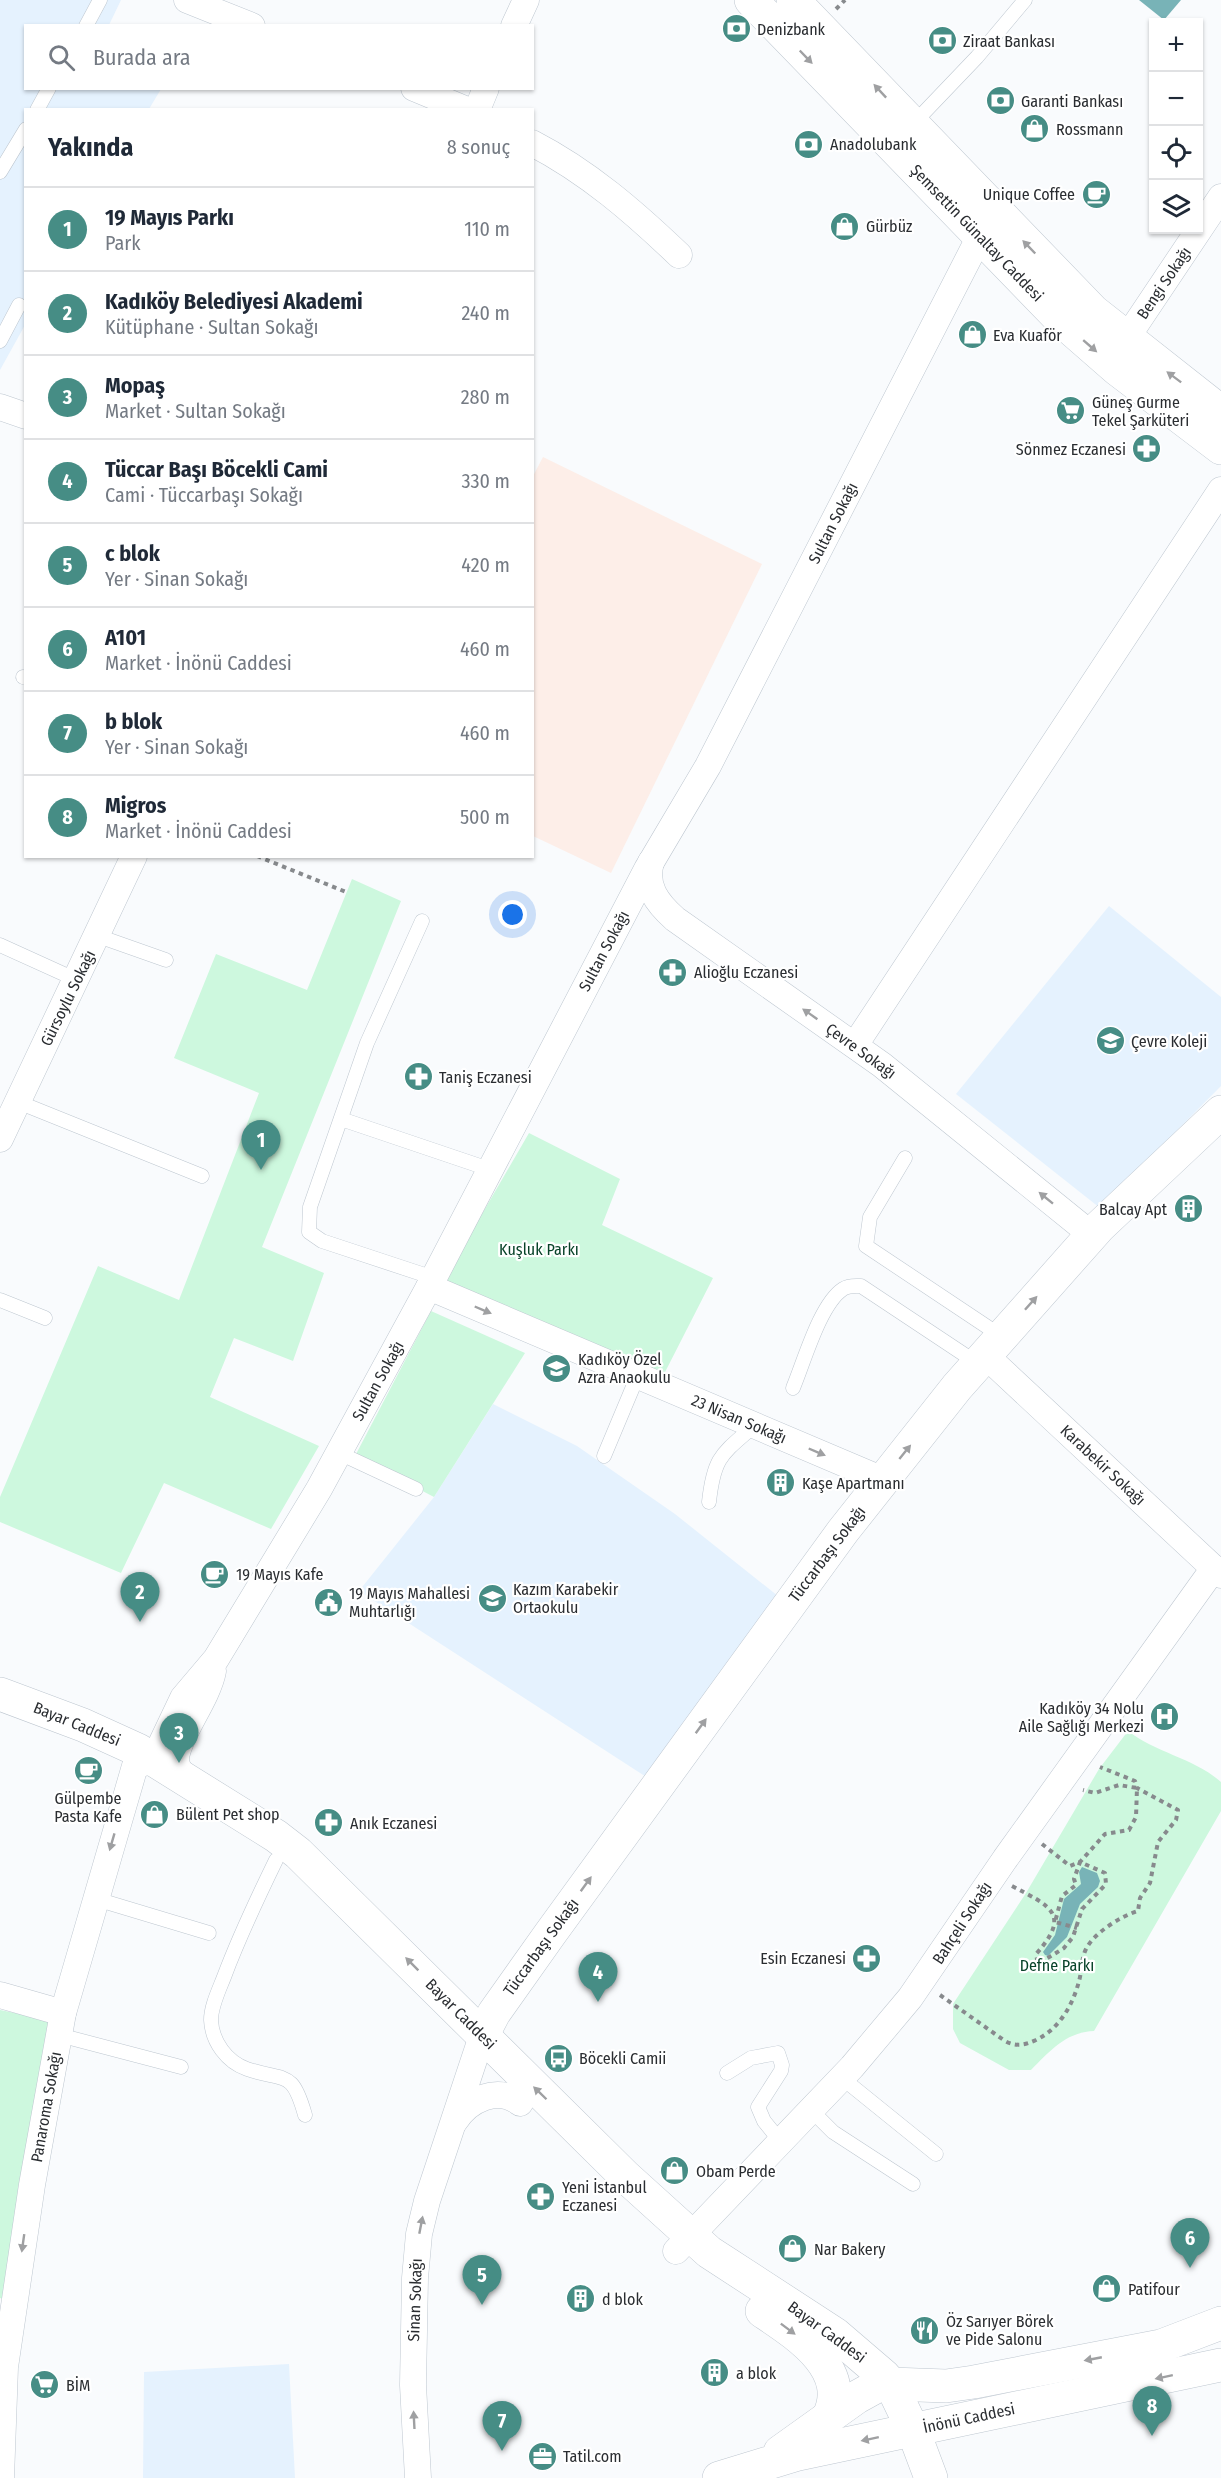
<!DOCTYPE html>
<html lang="tr">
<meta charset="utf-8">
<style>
body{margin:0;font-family:"Fira Sans Condensed",sans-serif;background:#f6f6f7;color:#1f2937}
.controls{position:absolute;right:18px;top:18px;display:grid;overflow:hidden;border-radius:0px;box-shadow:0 2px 4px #0004}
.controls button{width:54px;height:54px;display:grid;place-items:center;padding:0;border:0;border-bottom:2px solid #e0e1e3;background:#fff;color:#1f2937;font:30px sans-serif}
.you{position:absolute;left:513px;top:915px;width:21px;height:21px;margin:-15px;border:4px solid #fff;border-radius:50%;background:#1a73e8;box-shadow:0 0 0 9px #1a73e833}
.badge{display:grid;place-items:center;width:39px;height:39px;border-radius:50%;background:#468d85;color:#fff;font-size:20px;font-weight:700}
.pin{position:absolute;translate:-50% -50px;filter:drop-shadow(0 2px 3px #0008)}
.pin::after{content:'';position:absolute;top:32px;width:21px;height:18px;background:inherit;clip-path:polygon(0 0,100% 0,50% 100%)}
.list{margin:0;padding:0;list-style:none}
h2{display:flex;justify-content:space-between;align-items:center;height:78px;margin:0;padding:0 24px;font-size:26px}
h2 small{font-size:20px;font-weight:400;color:#747a83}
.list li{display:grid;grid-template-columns:39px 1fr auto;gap:18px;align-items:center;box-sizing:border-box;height:84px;padding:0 24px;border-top:2px solid #e0e1e3}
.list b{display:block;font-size:22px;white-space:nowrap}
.list p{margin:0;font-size:20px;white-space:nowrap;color:#747a83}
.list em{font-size:20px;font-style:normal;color:#747a83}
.icon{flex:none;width:33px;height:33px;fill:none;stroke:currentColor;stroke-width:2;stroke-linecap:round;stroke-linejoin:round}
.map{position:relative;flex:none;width:1221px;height:2478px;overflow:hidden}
.search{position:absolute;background:#fff;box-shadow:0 2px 4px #0004;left:24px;top:24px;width:510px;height:66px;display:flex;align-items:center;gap:15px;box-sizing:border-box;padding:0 21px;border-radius:0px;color:#747a83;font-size:22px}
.panel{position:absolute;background:#fff;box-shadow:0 2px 4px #0004;left:24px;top:108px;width:510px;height:750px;border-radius:0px}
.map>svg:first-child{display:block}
.built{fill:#e5f2fe}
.medical{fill:#fdeee8}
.green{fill:#cdf8de}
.water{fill:#78b3b7}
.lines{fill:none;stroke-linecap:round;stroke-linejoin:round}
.lane-casing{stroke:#bec7d0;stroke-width:15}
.street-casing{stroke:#bec7d0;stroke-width:27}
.secondary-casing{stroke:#bec7d0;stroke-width:34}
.primary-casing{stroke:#bec7d0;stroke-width:34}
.path{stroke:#878a8d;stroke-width:4;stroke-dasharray:4.5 4.5;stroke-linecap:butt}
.lane{stroke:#fff;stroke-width:14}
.street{stroke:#fff;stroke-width:26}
.secondary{stroke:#fff;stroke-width:33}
.primary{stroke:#fff;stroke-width:33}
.oneway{fill:#9fa0a2}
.labels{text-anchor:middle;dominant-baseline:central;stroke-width:4.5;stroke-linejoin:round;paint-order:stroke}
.poi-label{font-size:16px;fill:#2a2d31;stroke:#fff;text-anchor:start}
.street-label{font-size:16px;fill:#2a2d31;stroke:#fff}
.park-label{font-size:16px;fill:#084329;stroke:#fff}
</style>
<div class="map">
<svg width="1221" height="2478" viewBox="0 0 1221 2478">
<rect width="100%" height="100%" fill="#f9fbfd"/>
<g class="built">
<path d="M0 0H121L109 25 26 26V88L161 89 149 109 26 110 25 325 0 370Z"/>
<path d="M1109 906 1221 997V1086L1100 1208 956 1094Z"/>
<path d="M493 1404 577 1446 675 1514 788 1604 654 1782 359 1591 434 1497Z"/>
<path d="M289 2364 295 2478H143L144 2372Z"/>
</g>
<path class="medical" d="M543 457 762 564 611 873 533 836 532 478Z"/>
<g class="green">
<path d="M352 879 401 901 262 1247 324 1273 293 1361 234 1338 210 1397 319 1446 271 1529 164 1483 121 1573 0 1522V1497L98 1266 179 1300 259 1093 174 1058 216 954 307 990Z"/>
<path d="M529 1133 620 1179 602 1225 713 1278 661 1380 443 1281Z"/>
<path d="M431 1311 525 1353 434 1497 355 1456Z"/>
<path d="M1128 1731C1156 1753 1194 1758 1221 1782V1811L1094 2031C1066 2032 1050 2051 1031 2070H1009L960 2043 953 2029V2004L1026 1893 1099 1769Z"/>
<path d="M0 2010 50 2020 3 2299 0 2298Z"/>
</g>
<g class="water">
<path d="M1139 0H1181L1164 20Z"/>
<path d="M1082 1867 1097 1873 1100 1881 1098 1887 1080 1904 1067 1937 1048 1956 1045 1955 1043 1952 1055 1935 1064 1899 1081 1884 1079 1872Z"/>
</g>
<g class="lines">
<defs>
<g id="lane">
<path d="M86 26 100 0"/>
<path d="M37 110 49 88"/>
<path d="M913 124 977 57 1025 0"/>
<path d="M0 172 26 129"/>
<path d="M0 341 19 305"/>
<path d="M23 677 26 678"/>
<path d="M422 921 367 1043 310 1207 309 1232 322 1241 434 1278"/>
<path d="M98 936 166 960"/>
<path d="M0 945 77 980"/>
<path d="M18 1102 202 1176"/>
<path d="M341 1119 489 1169"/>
<path d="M905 1158 870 1217 866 1246 1001 1336"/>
<path d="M0 1300 45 1318"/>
<path d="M793 1388C804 1362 820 1304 843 1289 849 1285 855 1286 861 1286L977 1363"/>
<path d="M339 1453 416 1489"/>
<path d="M604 1456 638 1375"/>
<path d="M709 1502C714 1456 722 1454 755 1425"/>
<path d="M276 1860C257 1899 239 1937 224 1977 219 1990 211 2006 211 2020 212 2042 227 2062 247 2069 286 2082 292 2069 305 2115"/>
<path d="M96 1899 209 1933"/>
<path d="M59 2035 181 2067"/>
<path d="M727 2073 751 2058 778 2053 782 2065 781 2071 758 2107 764 2121 781 2142"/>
<path d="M842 2078 936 2154"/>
<path d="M811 2110 833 2132 913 2184"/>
</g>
<g id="street">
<path d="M187 0 252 26"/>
<path d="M514 26 526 0"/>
<path d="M414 88 467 110"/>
<path d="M477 110 486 88"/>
<path d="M532 143C588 172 634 212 679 255"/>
<path d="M1126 339 1221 197"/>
<path d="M0 407 26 416"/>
<path d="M651 862C644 886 657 903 675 919L882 1065 1092 1235"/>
<path d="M855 1045 1221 490"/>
<path d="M0 1139 134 856"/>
<path d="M429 1287 883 1480"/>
<path d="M985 1355 1221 1575"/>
<path d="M186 1780C181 1774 176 1767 176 1759 177 1737 208 1699 213 1671"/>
<path d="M0 1995 63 2013"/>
<path d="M455 2121C468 2100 498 2085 520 2103"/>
<path d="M676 2251 852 2067 910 1998 1005 1859 1214 1568"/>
<path d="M1 2478 5 2367 32 2185 63 2013 135 1766 154 1759 183 1698 216 1659 319 1489 429 1287 647 869 708 766 980 236"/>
<path d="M418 2478 413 2385 415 2278 419 2234 427 2201 482 2036"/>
</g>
<g id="secondary">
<path d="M0 1694 83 1725 138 1750 276 1836 298 1853 625 2176 709 2252 835 2334 884 2376 891 2384 913 2430 931 2478"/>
<path d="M482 2036 494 2013 550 1934 843 1531 957 1387 1099 1227 1221 1112"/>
<path d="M762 2311C796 2334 853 2369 828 2418"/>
</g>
<g id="primary">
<path d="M751 0 1062 321 1117 369 1221 448"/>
<path d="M793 0 1093 311 1221 412"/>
<path d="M780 2452 857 2397 877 2386 891 2384 946 2386 974 2382 1161 2346 1221 2323"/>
<path d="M719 2478 798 2454 1221 2365"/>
</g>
</defs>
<use href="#lane" class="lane-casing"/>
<use href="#street" class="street-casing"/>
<use href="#secondary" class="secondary-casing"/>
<use href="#primary" class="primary-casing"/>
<g class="path">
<path d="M836 9 845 0"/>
<path d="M257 856 346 892"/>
<path d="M1042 1844 1070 1866 1080 1862 1105 1834 1129 1830 1136 1817 1137 1788 1119 1785 1095 1793 1083 1790"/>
<path d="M1012 1886C1050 1906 1072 1914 1036 1954L1038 1964 1064 1948 1073 1937 1082 1909 1106 1884 1105 1873 1080 1862 1074 1879 1076 1885 1062 1896 1055 1922 1077 1928"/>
<path d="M940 1995 1005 2041C1016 2047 1025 2045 1036 2040 1059 2029 1073 2005 1079 1981 1082 1971 1081 1959 1086 1949 1094 1933 1121 1916 1138 1911L1140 1898 1150 1883 1158 1842 1176 1820 1178 1810 1137 1788 1135 1781 1100 1767"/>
</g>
<use href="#lane" class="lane"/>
<use href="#street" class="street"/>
<use href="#secondary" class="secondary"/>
<use href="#primary" class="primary"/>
</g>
<defs><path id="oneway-solid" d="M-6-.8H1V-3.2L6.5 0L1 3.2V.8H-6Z" transform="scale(1.5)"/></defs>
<g class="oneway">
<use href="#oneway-solid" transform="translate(806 57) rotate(46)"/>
<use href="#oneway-solid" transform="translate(880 91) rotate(-133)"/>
<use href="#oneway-solid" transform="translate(1029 247) rotate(-134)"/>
<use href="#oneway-solid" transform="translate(1090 346) rotate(41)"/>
<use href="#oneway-solid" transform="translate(1174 377) rotate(-143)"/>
<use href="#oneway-solid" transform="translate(810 1014) rotate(-145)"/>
<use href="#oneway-solid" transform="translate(1046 1198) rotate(-141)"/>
<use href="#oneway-solid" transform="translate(1031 1303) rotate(-48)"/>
<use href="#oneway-solid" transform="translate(483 1310) rotate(23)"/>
<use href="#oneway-solid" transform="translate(817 1452) rotate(23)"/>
<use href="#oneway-solid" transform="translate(905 1452) rotate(-51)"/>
<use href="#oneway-solid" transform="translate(701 1726) rotate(-54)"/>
<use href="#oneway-solid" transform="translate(112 1842) rotate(106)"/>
<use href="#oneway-solid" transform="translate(586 1884) rotate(-54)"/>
<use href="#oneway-solid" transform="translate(412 1964) rotate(-135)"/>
<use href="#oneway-solid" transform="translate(540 2093) rotate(-136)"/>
<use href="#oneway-solid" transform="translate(421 2225) rotate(-79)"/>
<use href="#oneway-solid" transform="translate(23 2243) rotate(98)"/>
<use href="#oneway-solid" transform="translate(788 2329) rotate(37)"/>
<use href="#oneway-solid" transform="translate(1093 2359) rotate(169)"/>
<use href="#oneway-solid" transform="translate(1164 2377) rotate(168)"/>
<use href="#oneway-solid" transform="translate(414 2420) rotate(-93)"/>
<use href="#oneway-solid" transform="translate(870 2439) rotate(168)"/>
</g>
<defs>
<symbol id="bank-disc" viewBox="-11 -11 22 22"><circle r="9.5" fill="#468d85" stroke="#fff"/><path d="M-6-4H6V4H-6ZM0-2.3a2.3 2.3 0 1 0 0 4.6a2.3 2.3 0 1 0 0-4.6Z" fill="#fff"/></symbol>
<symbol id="shop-disc" viewBox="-11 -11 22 22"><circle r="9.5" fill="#468d85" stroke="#fff"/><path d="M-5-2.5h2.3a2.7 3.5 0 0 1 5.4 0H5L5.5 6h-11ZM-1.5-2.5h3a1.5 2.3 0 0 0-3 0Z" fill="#fff"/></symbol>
<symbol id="cafe-disc" viewBox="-11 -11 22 22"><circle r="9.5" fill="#468d85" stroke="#fff"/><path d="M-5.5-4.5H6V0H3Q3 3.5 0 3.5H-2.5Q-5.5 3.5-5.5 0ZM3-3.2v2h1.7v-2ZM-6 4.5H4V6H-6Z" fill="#fff"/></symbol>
<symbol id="supermarket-disc" viewBox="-11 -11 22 22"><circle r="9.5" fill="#468d85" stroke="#fff"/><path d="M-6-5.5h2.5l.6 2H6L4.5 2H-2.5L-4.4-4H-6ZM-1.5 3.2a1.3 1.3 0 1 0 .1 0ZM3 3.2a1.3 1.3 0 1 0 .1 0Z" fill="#fff"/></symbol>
<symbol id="pharmacy-disc" viewBox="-11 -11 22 22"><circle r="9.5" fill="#468d85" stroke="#fff"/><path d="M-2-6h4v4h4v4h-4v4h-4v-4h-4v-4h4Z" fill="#fff"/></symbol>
<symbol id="school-disc" viewBox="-11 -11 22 22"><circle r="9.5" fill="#468d85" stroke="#fff"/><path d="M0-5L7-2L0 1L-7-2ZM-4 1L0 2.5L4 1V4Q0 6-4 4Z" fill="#fff"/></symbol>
<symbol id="building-disc" viewBox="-11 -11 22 22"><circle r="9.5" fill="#468d85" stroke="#fff"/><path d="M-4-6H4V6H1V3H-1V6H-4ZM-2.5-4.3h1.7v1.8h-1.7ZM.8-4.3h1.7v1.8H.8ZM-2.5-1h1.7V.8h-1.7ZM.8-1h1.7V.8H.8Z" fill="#fff"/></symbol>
<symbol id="civic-disc" viewBox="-11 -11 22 22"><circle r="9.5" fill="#468d85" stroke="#fff"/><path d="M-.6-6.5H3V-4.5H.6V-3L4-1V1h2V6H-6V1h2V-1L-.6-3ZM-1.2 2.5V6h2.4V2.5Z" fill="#fff"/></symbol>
<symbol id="hospital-disc" viewBox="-11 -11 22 22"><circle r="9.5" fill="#468d85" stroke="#fff"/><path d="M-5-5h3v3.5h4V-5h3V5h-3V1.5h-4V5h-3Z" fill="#fff"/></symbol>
<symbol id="bus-disc" viewBox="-11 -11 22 22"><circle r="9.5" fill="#468d85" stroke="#fff"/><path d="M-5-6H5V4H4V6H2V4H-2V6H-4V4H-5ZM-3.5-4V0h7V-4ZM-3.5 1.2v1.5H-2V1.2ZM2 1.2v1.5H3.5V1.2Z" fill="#fff"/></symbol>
<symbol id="restaurant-disc" viewBox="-11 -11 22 22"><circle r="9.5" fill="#468d85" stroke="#fff"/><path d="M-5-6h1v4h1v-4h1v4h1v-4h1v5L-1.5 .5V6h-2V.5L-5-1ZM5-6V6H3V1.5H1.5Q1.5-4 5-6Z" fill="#fff"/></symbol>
<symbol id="office-disc" viewBox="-11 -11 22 22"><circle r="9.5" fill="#468d85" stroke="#fff"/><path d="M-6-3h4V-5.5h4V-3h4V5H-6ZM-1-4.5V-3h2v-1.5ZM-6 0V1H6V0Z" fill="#fff"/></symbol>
</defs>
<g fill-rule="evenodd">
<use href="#bank-disc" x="720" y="12" width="33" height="33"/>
<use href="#bank-disc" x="926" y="24" width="33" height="33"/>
<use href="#bank-disc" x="984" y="84" width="33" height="33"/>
<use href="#shop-disc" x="1018" y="112" width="33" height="33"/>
<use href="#bank-disc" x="792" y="128" width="33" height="33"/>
<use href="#cafe-disc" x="1080" y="178" width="33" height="33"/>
<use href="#shop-disc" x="828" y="210" width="33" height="33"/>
<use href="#shop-disc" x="956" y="318" width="33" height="33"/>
<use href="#supermarket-disc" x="1054" y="394" width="33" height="33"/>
<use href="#pharmacy-disc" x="1130" y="432" width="33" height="33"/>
<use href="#pharmacy-disc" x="656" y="956" width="33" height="33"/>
<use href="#school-disc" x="1094" y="1024" width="33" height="33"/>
<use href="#pharmacy-disc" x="402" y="1060" width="33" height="33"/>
<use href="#building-disc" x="1172" y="1192" width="33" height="33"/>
<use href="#school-disc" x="540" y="1352" width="33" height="33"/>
<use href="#building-disc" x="764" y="1466" width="33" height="33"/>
<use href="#cafe-disc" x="198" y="1558" width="33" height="33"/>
<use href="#school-disc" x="476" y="1582" width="33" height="33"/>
<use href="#civic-disc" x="312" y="1586" width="33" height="33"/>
<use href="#hospital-disc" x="1148" y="1700" width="33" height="33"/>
<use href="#cafe-disc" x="72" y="1754" width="33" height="33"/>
<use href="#shop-disc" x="138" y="1798" width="33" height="33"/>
<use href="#pharmacy-disc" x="312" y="1806" width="33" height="33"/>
<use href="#pharmacy-disc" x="850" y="1942" width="33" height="33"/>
<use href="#bus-disc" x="542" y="2042" width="33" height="33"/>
<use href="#shop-disc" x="658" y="2154" width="33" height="33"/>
<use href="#pharmacy-disc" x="524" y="2180" width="33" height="33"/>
<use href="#shop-disc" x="776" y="2232" width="33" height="33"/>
<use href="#shop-disc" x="1090" y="2272" width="33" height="33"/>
<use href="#building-disc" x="564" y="2282" width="33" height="33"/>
<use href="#restaurant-disc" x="908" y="2314" width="33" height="33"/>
<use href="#building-disc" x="698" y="2356" width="33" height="33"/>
<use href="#supermarket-disc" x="28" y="2368" width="33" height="33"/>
<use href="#office-disc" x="526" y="2440" width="33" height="33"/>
</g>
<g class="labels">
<g class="poi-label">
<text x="757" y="29">Denizbank</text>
<text x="963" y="41">Ziraat Bankası</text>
<text x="1021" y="101">Garanti Bankası</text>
<text x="1056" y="129">Rossmann</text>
<text x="830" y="144">Anadolubank</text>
<text x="1075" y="194" text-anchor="end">Unique Coffee</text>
<text x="866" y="226">Gürbüz</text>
<text x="993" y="335">Eva Kuaför</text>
<text x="1092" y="402">Güneş Gurme<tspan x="1092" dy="18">Tekel Şarküteri</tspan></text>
<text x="1126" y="449" text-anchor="end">Sönmez Eczanesi</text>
<text x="694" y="972">Alioğlu Eczanesi</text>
<text x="1131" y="1041">Çevre Koleji</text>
<text x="439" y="1077">Taniş Eczanesi</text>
<text x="1167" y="1209" text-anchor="end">Balcay Apt</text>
<text x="578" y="1359">Kadıköy Özel<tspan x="578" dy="18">Azra Anaokulu</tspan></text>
<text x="802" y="1483">Kaşe Apartmanı</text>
<text x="236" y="1574">19 Mayıs Kafe</text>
<text x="513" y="1589">Kazım Karabekir<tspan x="513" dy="18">Ortaokulu</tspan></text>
<text x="349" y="1593">19 Mayıs Mahallesi<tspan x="349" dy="18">Muhtarlığı</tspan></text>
<text x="1144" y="1708" text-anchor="end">Kadıköy 34 Nolu<tspan x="1144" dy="18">Aile Sağlığı Merkezi</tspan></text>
<text x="88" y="1798" text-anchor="middle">Gülpembe<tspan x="88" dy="18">Pasta Kafe</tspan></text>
<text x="176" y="1814">Bülent Pet shop</text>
<text x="350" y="1823">Anık Eczanesi</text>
<text x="846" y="1958" text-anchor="end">Esin Eczanesi</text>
<text x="579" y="2058">Böcekli Camii</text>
<text x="696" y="2171">Obam Perde</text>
<text x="562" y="2187">Yeni İstanbul<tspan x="562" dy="18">Eczanesi</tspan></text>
<text x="814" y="2249">Nar Bakery</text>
<text x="1128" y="2289">Patifour</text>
<text x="602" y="2299">d blok</text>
<text x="946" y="2321">Öz Sarıyer Börek<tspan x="946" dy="18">ve Pide Salonu</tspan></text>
<text x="736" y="2373">a blok</text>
<text x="66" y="2385">BİM</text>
<text x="563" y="2456">Tatil.com</text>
</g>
<g class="street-label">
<text transform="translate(977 233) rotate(46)">Şemsettin Günaltay Caddesi</text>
<text transform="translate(1164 283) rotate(-56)">Bengi Sokağı</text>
<text transform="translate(833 523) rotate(-63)">Sultan Sokağı</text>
<text transform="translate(604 951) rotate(-62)">Sultan Sokağı</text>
<text transform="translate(68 998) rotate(-64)">Gürsoylu Sokağı</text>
<text transform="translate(861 1051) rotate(36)">Çevre Sokağı</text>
<text transform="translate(378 1381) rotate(-61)">Sultan Sokağı</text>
<text transform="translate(739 1419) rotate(23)">23 Nisan Sokağı</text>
<text transform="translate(1103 1465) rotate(43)">Karabekir Sokağı</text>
<text transform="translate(827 1554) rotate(-53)">Tüccarbaşı Sokağı</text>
<text transform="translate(77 1724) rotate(22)">Bayar Caddesi</text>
<text transform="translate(962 1923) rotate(-57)">Bahçeli Sokağı</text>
<text transform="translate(541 1947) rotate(-54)">Tüccarbaşı Sokağı</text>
<text transform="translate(461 2014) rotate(45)">Bayar Caddesi</text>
<text transform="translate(46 2107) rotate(-80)">Panaroma Sokağı</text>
<text transform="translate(415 2300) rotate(-88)">Sinan Sokağı</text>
<text transform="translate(827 2332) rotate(36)">Bayar Caddesi</text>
<text transform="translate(969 2418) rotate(-12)">İnönü Caddesi</text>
</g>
<g class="park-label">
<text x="539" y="1249">Kuşluk Parkı</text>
<text x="1057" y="1965">Defne Parkı</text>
</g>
</g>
</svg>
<div class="controls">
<button>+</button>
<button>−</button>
<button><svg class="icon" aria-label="locate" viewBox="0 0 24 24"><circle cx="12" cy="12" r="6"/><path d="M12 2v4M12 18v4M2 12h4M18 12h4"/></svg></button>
<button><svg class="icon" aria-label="layers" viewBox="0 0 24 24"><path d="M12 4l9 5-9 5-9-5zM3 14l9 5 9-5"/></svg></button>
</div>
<div class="you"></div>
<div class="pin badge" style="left:261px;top:1170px">1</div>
<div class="pin badge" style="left:140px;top:1622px">2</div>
<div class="pin badge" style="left:179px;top:1763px">3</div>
<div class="pin badge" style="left:598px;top:2002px">4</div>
<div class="pin badge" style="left:482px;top:2305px">5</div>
<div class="pin badge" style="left:1190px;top:2268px">6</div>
<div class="pin badge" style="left:502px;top:2451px">7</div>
<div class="pin badge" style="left:1152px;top:2436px">8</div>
<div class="search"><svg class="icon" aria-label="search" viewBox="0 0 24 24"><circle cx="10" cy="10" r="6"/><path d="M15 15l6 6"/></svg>Burada ara</div>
<section class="panel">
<h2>Yakında<small>8 sonuç</small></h2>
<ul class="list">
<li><span class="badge">1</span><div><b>19 Mayıs Parkı</b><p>Park</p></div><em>110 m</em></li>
<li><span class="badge">2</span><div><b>Kadıköy Belediyesi Akademi</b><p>Kütüphane · Sultan Sokağı</p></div><em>240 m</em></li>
<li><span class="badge">3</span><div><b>Mopaş</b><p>Market · Sultan Sokağı</p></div><em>280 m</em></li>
<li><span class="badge">4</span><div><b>Tüccar Başı Böcekli Cami</b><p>Cami · Tüccarbaşı Sokağı</p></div><em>330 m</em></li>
<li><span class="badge">5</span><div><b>c blok</b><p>Yer · Sinan Sokağı</p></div><em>420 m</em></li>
<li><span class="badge">6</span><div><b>A101</b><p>Market · İnönü Caddesi</p></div><em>460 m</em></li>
<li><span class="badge">7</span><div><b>b blok</b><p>Yer · Sinan Sokağı</p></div><em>460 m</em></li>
<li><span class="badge">8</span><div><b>Migros</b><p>Market · İnönü Caddesi</p></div><em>500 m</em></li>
</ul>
</section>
</div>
